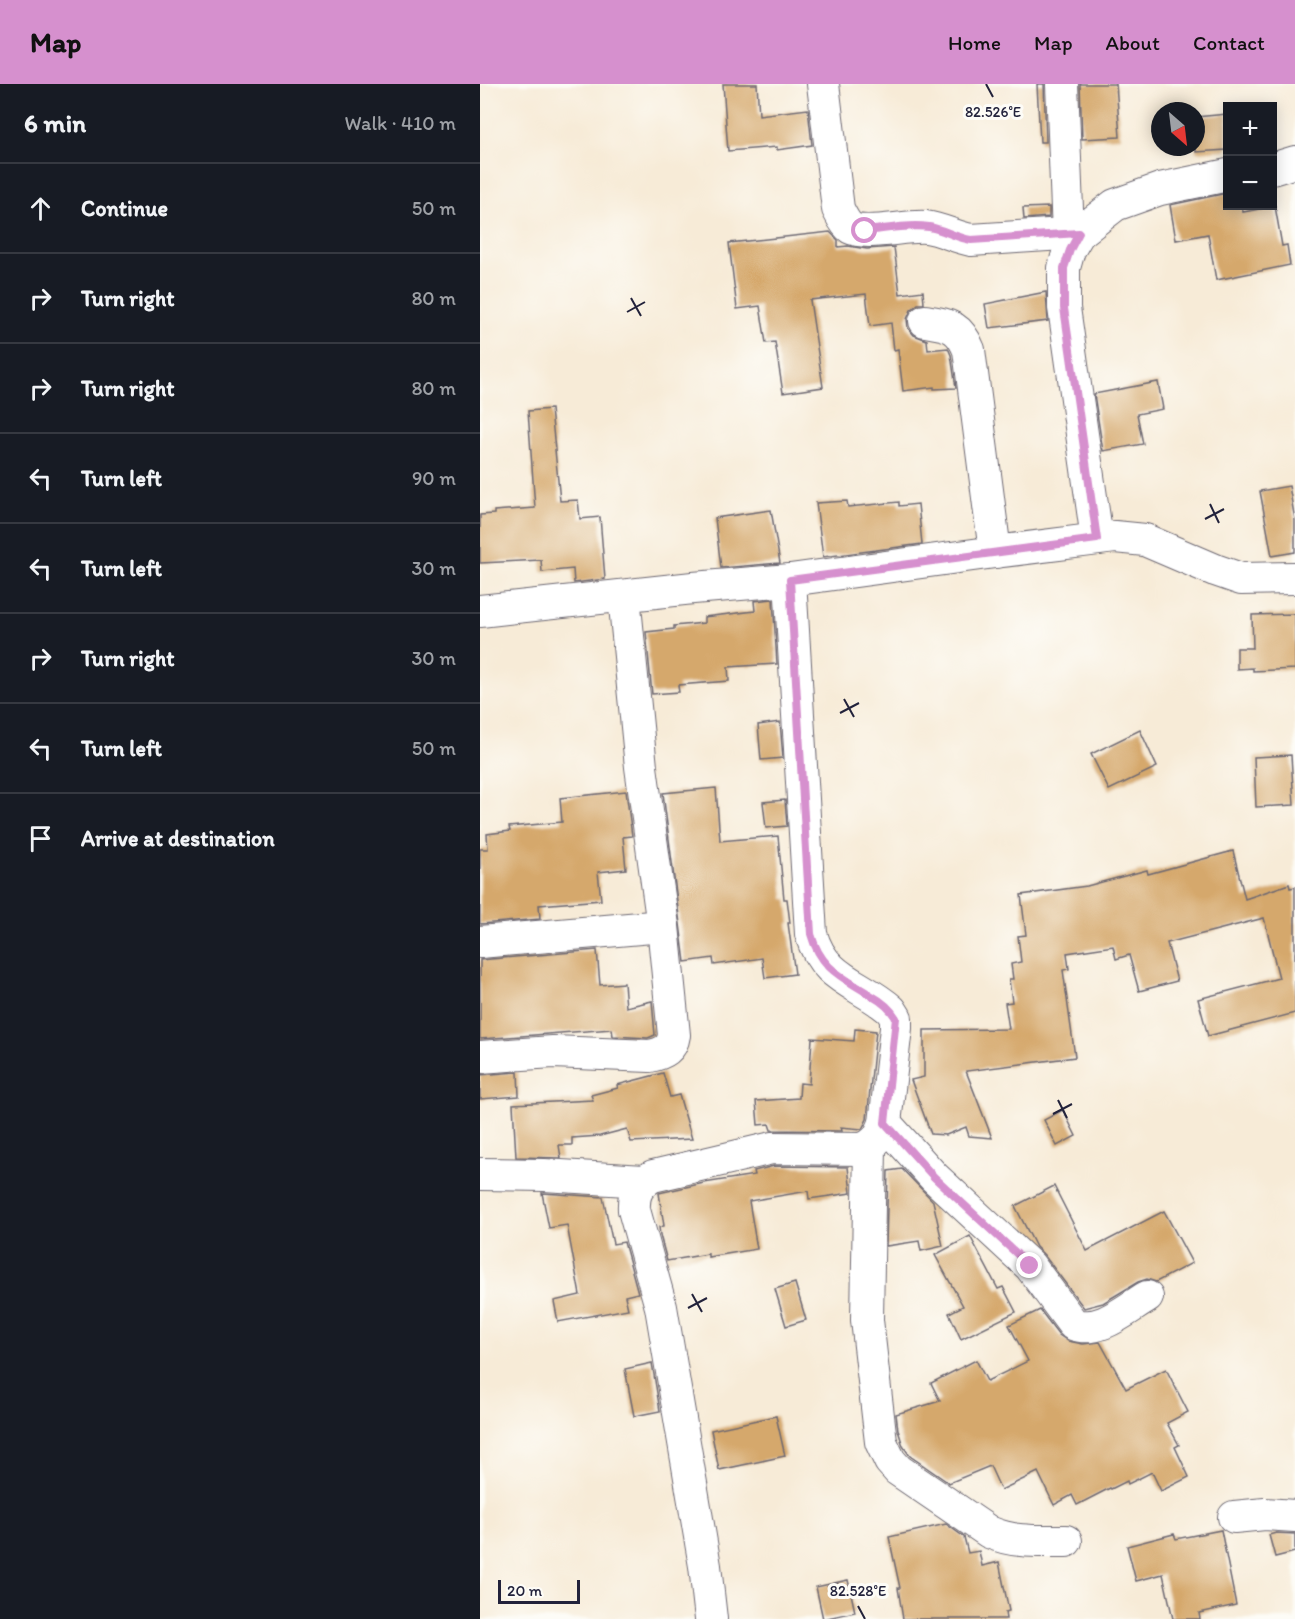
<!DOCTYPE html>
<meta charset="utf-8">
<style>
body{margin:0;font-family:Itim,sans-serif;background:#20242c;color:#f1f3f6}
.controls{position:absolute;right:18px;top:18px;display:grid;overflow:hidden;border-radius:0px;box-shadow:0 3px 15px #0003}
.controls button{width:54px;height:54px;display:grid;place-items:center;padding:0;border:0;border-bottom:2px solid #363941;background:#171b24;color:#f1f3f6;font:30px sans-serif}
.compass{position:absolute;left:671px;top:18px;width:54px;height:54px;border-radius:50%;background:#171b24;box-shadow:0 3px 15px #0003;rotate:152deg}
.scale{position:absolute;left:18px;bottom:15px;width:82px;box-sizing:border-box;padding-left:6px;border:3px solid #22223b;border-top:0;font-size:16px;line-height:21px;white-space:nowrap;color:#22223b;-webkit-text-stroke:4px #fdfcf7;paint-order:stroke}
.stop{position:absolute;width:18px;height:18px;margin:-14px;border:4px solid #d690ce;border-radius:50%;background:#fff}
.stop.end{background:#d690ce;border-color:#fff;box-shadow:0 2px 6px #0008}
.list{margin:0;padding:0;list-style:none}
h2{display:flex;justify-content:space-between;align-items:center;height:78px;margin:0;padding:0 24px;font-size:26px}
h2 small{font-size:20px;font-weight:400;color:#9ea1a6}
.list li{display:grid;grid-template-columns:39px 1fr auto;gap:18px;align-items:center;box-sizing:border-box;height:90px;padding:0 24px;border-top:2px solid #363941}
.list b{display:block;font-size:22px;white-space:nowrap}
.list em{font-size:20px;font-style:normal;color:#9ea1a6}
.icon{flex:none;width:33px;height:33px;fill:none;stroke:currentColor;stroke-width:2;stroke-linecap:round;stroke-linejoin:round}
.map{position:relative;flex:none;width:815px;height:1535px;overflow:hidden}
header{display:flex;align-items:center;gap:36px;box-sizing:border-box;height:84px;padding:0 30px;background:#d690ce;color:#111}
header strong{font-size:28px}
nav{display:flex;gap:33px;margin-inline-start:auto;font-size:21px}
main{display:flex}
aside{flex:1;background:#171b24}
.map>svg:first-child{display:block}
.building{fill:#d5a86c}
.lines{fill:none;stroke-linecap:round;stroke-linejoin:round}
.street-casing{stroke:#6d6872;stroke-width:34}
.street{stroke:#fff;stroke-width:32}
.route{stroke:#d690ce;stroke-width:8}
.ticks{fill:none;stroke:#22223b;stroke-width:2}
.ticks-label{font-size:15px;text-anchor:middle;fill:#22223b;stroke:#fdfcf7;stroke-width:6;stroke-linejoin:round;paint-order:stroke}
</style>
<header>
<strong>Map</strong>
<nav><a>Home</a><a>Map</a><a>About</a><a>Contact</a></nav>
</header>
<main>
<aside>
<h2>6 min<small>Walk · 410 m</small></h2>
<ul class="list">
<li><svg class="icon" aria-label="ahead" viewBox="0 0 24 24"><path d="M12 20V5M6 11l6-6 6 6"/></svg><div><b>Continue</b></div><em>50 m</em></li>
<li><svg class="icon" aria-label="right" viewBox="0 0 24 24"><path d="M7 20v-9h11M14 6l5 5-5 5"/></svg><div><b>Turn right</b></div><em>80 m</em></li>
<li><svg class="icon" aria-label="right" viewBox="0 0 24 24"><path d="M7 20v-9h11M14 6l5 5-5 5"/></svg><div><b>Turn right</b></div><em>80 m</em></li>
<li><svg class="icon" aria-label="left" viewBox="0 0 24 24"><path d="M17 20v-9H6M10 6l-5 5 5 5"/></svg><div><b>Turn left</b></div><em>90 m</em></li>
<li><svg class="icon" aria-label="left" viewBox="0 0 24 24"><path d="M17 20v-9H6M10 6l-5 5 5 5"/></svg><div><b>Turn left</b></div><em>30 m</em></li>
<li><svg class="icon" aria-label="right" viewBox="0 0 24 24"><path d="M7 20v-9h11M14 6l5 5-5 5"/></svg><div><b>Turn right</b></div><em>30 m</em></li>
<li><svg class="icon" aria-label="left" viewBox="0 0 24 24"><path d="M17 20v-9H6M10 6l-5 5 5 5"/></svg><div><b>Turn left</b></div><em>50 m</em></li>
<li><svg class="icon" aria-label="arrive" viewBox="0 0 24 24"><path d="M6 21V4h12l-3 4 3 4H6"/></svg><div><b>Arrive at destination</b></div></li>
</ul>
</aside>
<div class="map">
<svg width="815" height="1535" viewBox="0 0 815 1535">
<rect width="100%" height="100%" fill="#fdfcf7"/>
<filter id="ink" filterUnits="userSpaceOnUse"><feTurbulence type="fractalNoise" baseFrequency=".0167" numOctaves="2"/><feDisplacementMap in="SourceGraphic" scale="12" xChannelSelector="R" yChannelSelector="G"/><feConvolveMatrix kernelMatrix="1 2 1 2 8 2 1 2 1" color-interpolation-filters="sRGB"/></filter>
<filter id="wash" filterUnits="userSpaceOnUse"><feTurbulence type="fractalNoise" baseFrequency=".008" numOctaves="4" result="noise"/><feDisplacementMap in="SourceGraphic" scale="24" xChannelSelector="R" yChannelSelector="G"/><feGaussianBlur stdDeviation="1.35" result="paint"/><feColorMatrix in="noise" values="0 0 0 0 0 0 0 0 0 0 0 0 0 0 0 0 0 1.4 0 .05"/><feComposite in="paint" operator="in"/></filter>
<g filter="url(#wash)">
<rect width="100%" height="100%" fill="#f7ebd7"/>
<g id="blocks">
<g class="building">
<path d="M243 0H277L279 31 328 25 332 61 297 66V63L248 67Z"/>
<path d="M557 0H564L566 58H560Z"/>
<path d="M600 0H636L640 53 602 55Z"/>
<path d="M747 30V66L716 68V33Z"/>
<path d="M747 109V122H762L763 128 795 122 802 162 807 161 810 181 736 196 728 150 696 156 690 121Z"/>
<path d="M569 123V133L544 135 543 124Z"/>
<path d="M350 148 358 156V163L368 162 387 165 414 163 420 210 443 207 444 220H438L431 226 427 235 428 244 434 251 447 256 448 266 468 264 471 271 476 304 454 305V303L423 307 418 265 414 266 411 239 390 242 386 210 330 216 343 303 303 309 295 258 286 259 280 222 257 225 249 159Z"/>
<path d="M566 208 568 237 509 244 505 220Z"/>
<path d="M678 298 683 325 657 330 663 360 623 367 614 310Z"/>
<path d="M71 325 80 417 98 416 100 435 120 433 125 495 94 499 93 485 62 488 61 476 0 479V431L14 430V427L55 424 48 327Z"/>
<path d="M809 402 815 436V468L792 472 780 407Z"/>
<path d="M367 417 368 423 419 418V422L438 420 442 460 343 473 336 419Z"/>
<path d="M291 426 300 479 241 484 235 434Z"/>
<path d="M293 515 297 580 248 583 249 597 198 601 199 608 172 610 166 548 194 545V542L224 539V533L275 527 274 517Z"/>
<path d="M815 530V585L773 587V584L757 585V564H773L772 531Z"/>
<path d="M300 638 303 674 281 676 278 641Z"/>
<path d="M660 646 677 683 629 706 611 670Z"/>
<path d="M811 671 814 721 776 723 774 673Z"/>
<path d="M236 704 240 757 298 752 304 815H307L310 839H308L315 890 285 894 282 874 234 881 233 874 205 878 183 709Z"/>
<path d="M146 707 152 752 143 753 146 785 118 788 121 816 59 821 60 835 0 840V765H8L7 750 30 747 29 743 82 738 80 714Z"/>
<path d="M305 716 307 742 286 744 283 718Z"/>
<path d="M753 767 765 815 809 800 810 804 815 803V929L728 952 718 915 799 894 784 834 687 859 697 897 659 907 649 871 636 875 633 862 587 869 589 885 583 886 595 973 486 987 512 1054 489 1052 486 1043 466 1051 451 1050 431 996 444 993V946L529 945 525 919 532 918 529 895H533L531 880 541 878 538 852 546 851 541 811 607 802 667 786 668 790Z"/>
<path d="M117 866 120 901 144 899 146 923 172 917 175 951 168 954 133 952 132 945 0 955V876Z"/>
<path d="M375 945 396 947 387 1035 382 1045 361 1043 362 1047 291 1046 289 1040 278 1041 276 1017 319 1014 320 999 329 1000 332 954 374 957Z"/>
<path d="M38 988 39 1012 0 1015V991Z"/>
<path d="M183 989 190 1013 199 1011 212 1055 151 1058 147 1045 120 1052 92 1054V1061H79L81 1074 36 1073 33 1020 113 1016 111 1011 138 1004 137 1001Z"/>
<path d="M583 1026 596 1052 577 1062 564 1036Z"/>
<path d="M294 1082 368 1083 371 1109 329 1115 328 1107 269 1117 277 1165 228 1173V1170L187 1177 180 1151 179 1143 184 1142 179 1109 224 1099 275 1091 274 1087Z"/>
<path d="M422 1085 453 1117 463 1162 441 1167 439 1157 406 1162 408 1087Z"/>
<path d="M574 1102 607 1167 684 1127 712 1179 676 1198 667 1195 658 1198 623 1219 604 1224 564 1171 556 1163 535 1122Z"/>
<path d="M62 1109 123 1113 133 1160 144 1158 158 1209 145 1212 148 1225 78 1238 74 1217 100 1211 87 1141 69 1144Z"/>
<path d="M490 1152 518 1205 523 1203 536 1228 481 1255 469 1229 483 1222 455 1171Z"/>
<path d="M315 1199 326 1236 306 1242 295 1205Z"/>
<path d="M560 1226 579 1251 588 1257 603 1260 620 1258 646 1305 686 1285 708 1328 687 1339 699 1361 695 1363 709 1393 681 1407 672 1388 648 1400 647 1397 631 1405 630 1404 597 1421 592 1411 574 1421 558 1388 521 1406 510 1382 469 1399 430 1372 423 1362 418 1346 416 1330 460 1317 451 1299 496 1276 507 1297 548 1277 529 1241Z"/>
<path d="M172 1279 180 1327 154 1332 145 1285Z"/>
<path d="M296 1332 305 1372 239 1386 231 1346Z"/>
<path d="M466 1440 484 1453 488 1469 499 1467 502 1482 519 1478 529 1527 525 1528 526 1535H423L418 1504H420L409 1453Z"/>
<path d="M741 1446 756 1521 719 1529 720 1535H693L683 1490 656 1497 647 1462 694 1450 696 1455Z"/>
<path d="M796 1449 815 1450V1468L795 1473 789 1451Z"/>
<path d="M368 1496 375 1528 343 1535 336 1503Z"/>
</g>
</g>
</g>
<g filter="url(#ink)">
<use href="#blocks" fill-opacity="0" stroke="#6d6872" stroke-width="1.5"/>
<g class="lines">
<defs>
<g id="street">
<path d="M343 0 358 125C361 131 365 140 371 144 387 152 426 141 446 143 461 145 475 153 491 156L599 149"/>
<path d="M582 0 588 150"/>
<path d="M792 85 815 78"/>
<path d="M445 237C469 241 479 241 489 266L515 468"/>
<path d="M617 455 584 224V184L589 166 599 149 635 121 680 105 748 91"/>
<path d="M0 527 213 504 310 496 515 468 635 453 665 456 735 486 761 495 815 494"/>
<path d="M0 858 183 842"/>
<path d="M0 973 73 968 170 972C184 969 192 965 194 951L183 842 161 683 144 512"/>
<path d="M405 1039 454 1093 550 1182 593 1240C619 1250 645 1226 667 1213"/>
<path d="M390 1062 387 1236 401 1358 410 1377 418 1386 509 1448C534 1459 558 1457 586 1457"/>
<path d="M0 1090 64 1091 164 1097"/>
<path d="M754 1433 785 1430 815 1432"/>
<path d="M231 1535 225 1482 181 1223 154 1126C153 1109 158 1100 173 1092L292 1064 382 1065C396 1060 400 1052 405 1039L416 944V934L411 926C379 898 344 896 331 850L310 496"/>
</g>
</defs>
<use href="#street" class="street-casing"/>
<use href="#street" class="street"/>
</g>
</g>
<g class="lines" filter="url(#ink)">
<path class="route" d="M385 147C406 145 428 140 449 143 463 145 476 154 491 156L599 149 590 166 584 184V224L617 455 310 496 331 850C341 886 363 893 392 912 403 918 410 924 416 934L405 1039 454 1093 550 1182"/>
</g>
<path class="ticks" d="M506 0 513 13M151 214 161 232M147 228 165 218M730 420 739 439M725 435 744 425M364 615 374 633M360 629 379 619M578 1016 587 1034M573 1030 592 1020M212 1210 222 1228M208 1224 227 1214M378 1522 385 1535"/>
<g class="ticks-label">
<text x="513" y="33">82.526°E</text>
<text x="378" y="1512">82.528°E</text>
</g>
</svg>
<div class="controls">
<button>+</button>
<button>−</button>
</div>
<svg class="compass" viewBox="-18 -18 36 36"><path d="M0-13l5 13h-10z" fill="#e53935"/><path d="M0 13l5-13h-10z" fill="#9ea1a6"/></svg>
<div class="scale">20 m</div>
<div class="stop" style="left:385px;top:147px"></div>
<div class="stop end" style="left:550px;top:1182px"></div>
</div>
</main>
